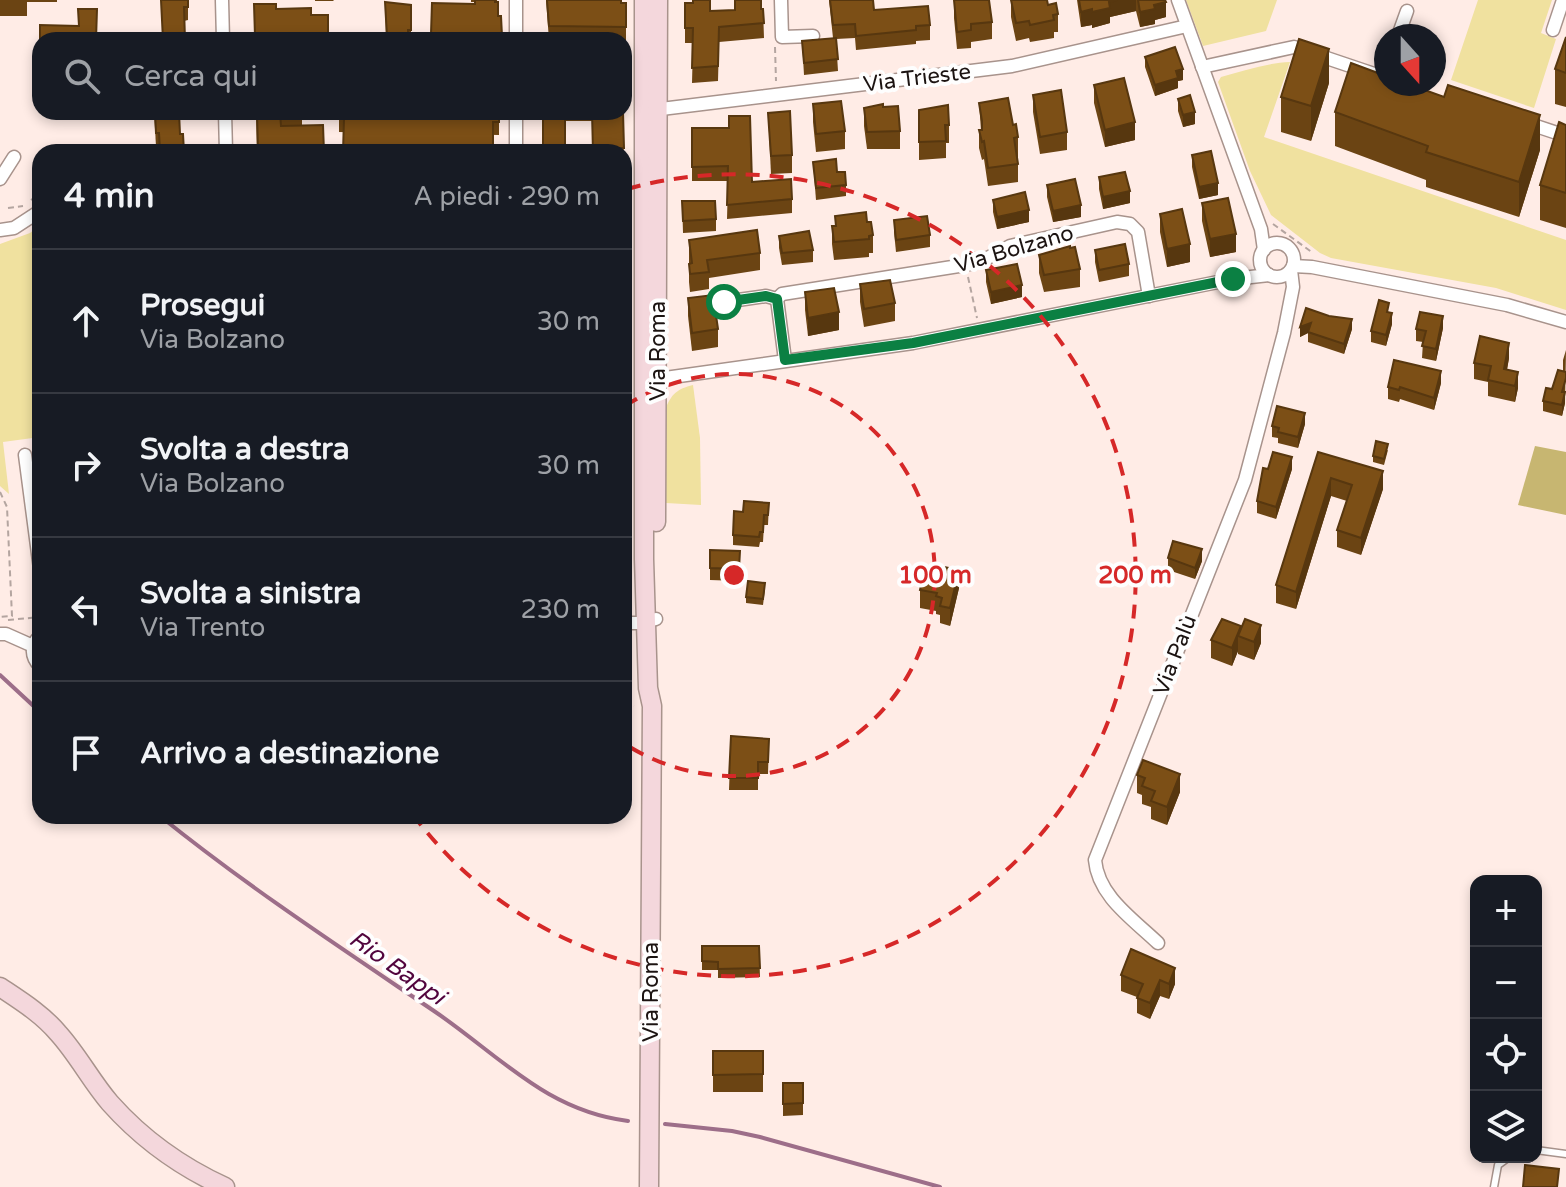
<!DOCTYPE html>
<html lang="it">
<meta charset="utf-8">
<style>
body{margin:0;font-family:"Varela Round",sans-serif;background:#242831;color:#f1f3f6}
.controls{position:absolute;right:24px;bottom:24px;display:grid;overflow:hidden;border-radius:16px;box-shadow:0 4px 12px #0003}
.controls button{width:72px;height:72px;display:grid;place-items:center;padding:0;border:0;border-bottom:2px solid #363941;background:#171b24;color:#f1f3f6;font:40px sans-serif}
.compass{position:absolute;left:1374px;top:24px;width:72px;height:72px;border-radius:50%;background:#171b24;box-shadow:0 4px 12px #0003;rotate:159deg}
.stop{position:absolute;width:24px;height:24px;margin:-18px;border:6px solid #0b8043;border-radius:50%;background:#fff}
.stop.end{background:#0b8043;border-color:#fff;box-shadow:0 2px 8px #0008}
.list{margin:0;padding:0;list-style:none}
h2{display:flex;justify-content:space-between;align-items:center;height:104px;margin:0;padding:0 32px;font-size:34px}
h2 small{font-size:26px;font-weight:400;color:#9ea1a6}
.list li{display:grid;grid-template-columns:52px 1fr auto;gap:24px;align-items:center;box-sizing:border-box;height:144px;padding:0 32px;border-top:2px solid #363941}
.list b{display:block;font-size:30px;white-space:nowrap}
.list p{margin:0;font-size:26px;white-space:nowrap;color:#9ea1a6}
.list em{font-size:26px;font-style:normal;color:#9ea1a6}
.icon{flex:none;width:44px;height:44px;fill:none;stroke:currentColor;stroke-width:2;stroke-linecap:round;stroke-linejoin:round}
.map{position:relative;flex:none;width:1566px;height:1187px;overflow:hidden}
.search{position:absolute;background:#171b24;box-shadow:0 4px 12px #0003;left:32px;top:32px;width:600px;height:88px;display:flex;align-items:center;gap:20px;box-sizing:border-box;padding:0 28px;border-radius:24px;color:#9ea1a6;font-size:30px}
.panel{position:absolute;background:#171b24;box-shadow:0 4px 12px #0003;left:32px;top:144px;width:600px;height:680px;border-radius:24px}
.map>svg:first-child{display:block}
.green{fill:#f0e19f}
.forest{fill:#c7b671}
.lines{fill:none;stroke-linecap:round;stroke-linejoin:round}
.stream{stroke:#9d6e89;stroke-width:4}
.lane-casing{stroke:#a8938c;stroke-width:9}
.street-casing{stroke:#a8938c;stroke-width:15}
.secondary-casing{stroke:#a8938c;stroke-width:21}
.path{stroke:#b4a5a0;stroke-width:2;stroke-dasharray:6 4;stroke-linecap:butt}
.lane{stroke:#fff;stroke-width:6}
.street{stroke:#fff;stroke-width:12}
.secondary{stroke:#f4d7dc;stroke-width:18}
.wall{fill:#6b4413}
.shaded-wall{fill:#57370f}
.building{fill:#7c4f16;stroke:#57370f;stroke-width:2}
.route{stroke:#0b8043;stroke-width:10}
.ring{fill:none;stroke:#d62828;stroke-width:4;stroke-dasharray:14 10}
.labels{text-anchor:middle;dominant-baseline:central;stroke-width:8;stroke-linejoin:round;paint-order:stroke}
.street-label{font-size:22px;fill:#1b1311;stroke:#fefefe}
.water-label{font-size:24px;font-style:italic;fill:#51043d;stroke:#fefefe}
.centre{fill:#d62828;stroke:#fefefe;stroke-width:4}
.ring-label{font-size:24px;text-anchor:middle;font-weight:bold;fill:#d62828;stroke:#fefefe;stroke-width:8;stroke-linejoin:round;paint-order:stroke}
</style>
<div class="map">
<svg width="1566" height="1187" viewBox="0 0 1566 1187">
<rect width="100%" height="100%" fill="#ffece6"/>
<g class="green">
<path d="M1186 0H1277L1266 31 1203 46Z"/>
<path d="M1478 0H1552L1541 33 1556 39 1534 108 1451 80Z"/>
<path d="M1290 62 1264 137 1566 240V310L1496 288 1331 258 1320 253 1271 215 1250 171 1218 82 1221 77C1243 71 1266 63 1290 62Z"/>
<path d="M40 225V437L3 442 9 494 0 486V244L30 233Z"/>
<path d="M693 385 700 438 701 505 666 503 665 410C671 394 677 389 693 385Z"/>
</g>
<path class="forest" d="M1535 446 1566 452V515L1518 505Z"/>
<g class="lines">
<g class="stream">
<path d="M0 675 40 712"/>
<path d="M160 816C248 887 341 948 434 1011 499 1055 546 1111 628 1121"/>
<path d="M665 1124 732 1131 760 1137 940 1187"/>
</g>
<defs>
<g id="lane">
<path d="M1536 1150 1566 1154"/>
<path d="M1494 1187 1498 1165 1509 1157"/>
</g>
<g id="street">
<path d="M222 0 223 40"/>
<path d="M781 0 782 37 813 36"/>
<path d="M1178 0 1261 229 1264 250"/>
<path d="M1553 30 1563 0"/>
<path d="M1398 36 1407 11"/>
<path d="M516 40V0"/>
<path d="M1202 67 1294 47 1386 78"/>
<path d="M653 110 1012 66 1187 26"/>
<path d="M225 112 226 152"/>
<path d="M516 112V152"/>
<path d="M1527 123 1566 136"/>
<path d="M0 179 14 157"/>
<path d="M0 230 14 228 40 211"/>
<circle cx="1277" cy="260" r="17"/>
<path d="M1293 266 1312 267 1507 305 1566 322"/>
<path d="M724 302 766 296 777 299"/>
<path d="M785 360 777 299 782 294 965 265 980 262 1010 246 1117 222 1130 224 1138 232 1149 296"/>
<path d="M651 380 913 343 1233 279 1269 275"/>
<path d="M25 455 40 569"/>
<path d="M624 623H640L656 619"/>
<path d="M0 634H6L33 646"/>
<path d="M40 636C30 645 31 657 40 666"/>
<path d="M1158 943C1133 919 1098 896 1095 860L1245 480 1284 333 1293 287 1291 270"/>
</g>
<g id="secondary">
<path d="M644 0V559L648 688 652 706 649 1187"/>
<path d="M656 522 658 0"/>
<path d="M0 987C21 1001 42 1014 58 1033 78 1055 91 1081 110 1103 143 1140 181 1167 225 1187"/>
</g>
</defs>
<use href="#lane" class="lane-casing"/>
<use href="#street" class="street-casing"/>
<use href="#secondary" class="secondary-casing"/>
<g class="path">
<path d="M775 47 776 81"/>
<path d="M31 200 40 194"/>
<path d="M8 208 23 206"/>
<path d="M1273 224 1313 253"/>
<path d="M968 277 977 318"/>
<path d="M0 492 7 507 12 616 0 617"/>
<path d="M8 620 40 617"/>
<path d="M624 705 634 706"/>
</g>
<use href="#lane" class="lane"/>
<use href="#street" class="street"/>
<use href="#secondary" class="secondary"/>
</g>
<g class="wall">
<path d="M0 0H57V2H27V16H0Z"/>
<path d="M188 0V20L184 21 162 40Z"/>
<path d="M315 0H334L333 1H315Z"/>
<path d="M471 0H497L498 16H501L502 40H431L432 3 475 4V2H471Z"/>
<path d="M546 0H622V3H626V44H624V40H549Z"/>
<path d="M829 0H873L874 10 930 25V40L916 41V44L856 50 855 38 836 39 838 71 804 75 802 41 833 38Z"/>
<path d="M954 0 992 22V39L971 42V48L957 49 954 18Z"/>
<path d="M1011 0 1048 5 1058 14V32H1054V38L1030 42 1029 38 1016 41 1011 17Z"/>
<path d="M1077 0H1165L1166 17 1155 20V24L1140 27 1136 11 1110 17V23L1092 28V25L1081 27Z"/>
<path d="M385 2 411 5V40H386Z"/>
<path d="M685 3 710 11 763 9 764 38 719 42 718 81 692 83 693 43H685Z"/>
<path d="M254 4 311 15H328V40H255Z"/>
<path d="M1566 37V107L1555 104V69Z"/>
<path d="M1145 57 1183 80 1178 81V88L1155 96 1145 67Z"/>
<path d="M1329 83 1311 141 1281 132V97Z"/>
<path d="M1094 85 1135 140 1105 147 1094 103Z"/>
<path d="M1033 95 1067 132V150L1040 154 1033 112Z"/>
<path d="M1178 99 1195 124 1183 127 1178 111Z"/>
<path d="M979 103 1013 125 1018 137V182L988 186 984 159 982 160 979 148V130H981Z"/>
<path d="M813 104 845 131V149L816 152 813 122Z"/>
<path d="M883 107 900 131V149H867L864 126V108Z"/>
<path d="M919 110 949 125V143H946V158L919 160Z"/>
<rect x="40" y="112" width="44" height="1"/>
<path d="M154 112H179L159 146H156Z"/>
<path d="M256 112H302V125L324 152H257Z"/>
<path d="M339 112H499V135L339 132Z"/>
<path d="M543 112H623L624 163V152H593L592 121H565Z"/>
<path d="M1335 112 1540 150 1519 217 1426 187V180L1335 146Z"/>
<path d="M768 113 792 155V173L771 174Z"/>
<path d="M1566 125V228L1540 220V185Z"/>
<path d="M692 128 752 182 792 199V213L727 219 728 181H692Z"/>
<path d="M1192 155 1218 195 1199 199 1192 167Z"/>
<path d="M813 162 837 172 846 185V196L816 200Z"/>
<path d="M1099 177 1130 203 1103 209 1099 189Z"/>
<path d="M1047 185 1081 217 1053 222 1047 197Z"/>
<path d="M993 200 1029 222 997 229 993 212Z"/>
<path d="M682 201 716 219V231L683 233Z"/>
<path d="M1202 203 1236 252 1210 257 1202 221Z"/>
<path d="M1160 214 1190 262 1167 267 1160 232Z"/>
<path d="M835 216 867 222 873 235V253H869V257L834 260 832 244V226H835Z"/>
<path d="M894 220 930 235V247L896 252 894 232Z"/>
<path d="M779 236 813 250V262L782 265 779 248Z"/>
<path d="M689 240 760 253V270L709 278V289L690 292 689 282Z"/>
<path d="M1095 250 1129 264V276L1099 282 1095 262Z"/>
<path d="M1039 255 1080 269V287L1044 292 1039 273Z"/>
<path d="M986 270 1022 297 991 304 986 282Z"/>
<path d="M860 284 895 303V321L864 327 860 302Z"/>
<path d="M805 292 839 330 808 336 805 310Z"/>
<path d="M688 298 718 329V347L692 351 688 316Z"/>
<path d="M1389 312 1392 324 1386 346 1371 342V331Z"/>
<path d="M1300 327 1352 329 1344 354 1308 342V333L1300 337Z"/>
<path d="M1443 328 1436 361 1422 358 1423 342 1416 341V329Z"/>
<path d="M1566 350 1565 403 1562 416 1543 411V401L1563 371V360Z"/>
<path d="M1509 358 1507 370 1518 388 1515 402 1488 396V382L1474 379V363Z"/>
<path d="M1441 383 1434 410 1400 399 1399 402 1388 399V387Z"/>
<path d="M624 406 626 421V446H624Z"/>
<path d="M1305 424 1298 448 1278 443V438L1272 437V426Z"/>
<path d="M1388 450 1384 465 1373 462V456Z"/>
<path d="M1318 452 1383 489 1361 555 1337 547V530L1347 501 1331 496 1296 609 1276 603V585Z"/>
<path d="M1268 469H1292L1276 519 1257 513V501Z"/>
<path d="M769 503 768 525H764L763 542H760L759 547 733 545V535L743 512Z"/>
<path d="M710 550 740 551 739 581 710 580Z"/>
<path d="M1168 558 1202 561 1195 579 1168 570Z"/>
<path d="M959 588 950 626 940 623V615L936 614V611L920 608V590Z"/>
<path d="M765 589 763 605 746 603V597Z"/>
<path d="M1222 619 1261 643 1254 660 1238 654V651L1232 666 1211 658V640Z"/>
<path d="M731 736 769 739 768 774H758V790H729Z"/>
<path d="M1137 775 1180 792 1167 825 1151 819V807L1142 804V795L1137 793Z"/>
<path d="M759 946 760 977 718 978V970H702V961Z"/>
<path d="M1131 949 1175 984 1169 999 1160 996 1150 1019 1137 1013V997L1121 991V975Z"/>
<rect x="713" y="1051" width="50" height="41"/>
<path d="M783 1083H803V1115L783 1116Z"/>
</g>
<g class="shaded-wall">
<path d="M1117 0H1136V11L1110 17V23L1092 28V12L1109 2Z"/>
<path d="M1166 2V17L1155 20V24L1140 27V12L1154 5Z"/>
<path d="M1092 9V25L1081 27V12Z"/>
<path d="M1329 49V83L1311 141V106Z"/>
<path d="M1183 69V80L1178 81V88L1155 96V85L1176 71Z"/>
<path d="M1195 112V124L1183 127V115Z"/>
<path d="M1540 115V150L1519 217V182Z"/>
<path d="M1135 122V140L1105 147V130Z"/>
<path d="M1218 183V195L1199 199V187Z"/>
<path d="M1130 191V203L1103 209V197Z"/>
<path d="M1081 205V217L1053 222V211Z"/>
<path d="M1029 210V222L997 229V217Z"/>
<path d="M1236 234V252L1210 257V239Z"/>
<path d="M1190 244V262L1167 267V249Z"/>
<path d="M1022 285V297L991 304V292Z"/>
<path d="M839 312V330L808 336V318Z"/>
<path d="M1392 313V324L1386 346V335Z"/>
<path d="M1443 316V328L1436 361V349Z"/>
<path d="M1352 319V329L1344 354V344Z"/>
<path d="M1311 323 1308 333 1300 337V327Z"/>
<path d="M1509 343V358L1504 385V369Z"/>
<path d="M1441 371V383L1434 410V398Z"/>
<path d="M1518 372V388L1515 402V386Z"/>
<path d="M1565 392V403L1562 416V405Z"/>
<path d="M1305 413V424L1298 448V437Z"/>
<path d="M1292 457V469L1276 519V507Z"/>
<path d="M1383 471V489L1361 555V538Z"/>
<path d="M1331 478V496L1296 609V592Z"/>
<path d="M1202 549V561L1195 579V568Z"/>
<path d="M959 570V588L950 626V608Z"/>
<path d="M1261 625V643L1254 660V642Z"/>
<path d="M1241 626 1238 636V651L1232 666V648Z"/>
<path d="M1180 774V792L1167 825V807Z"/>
<path d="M1175 968V984L1169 999V984Z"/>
<path d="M1160 980V996L1150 1019V1003Z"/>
</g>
<g class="building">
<path d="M161 0H188V7H184L185 40H163Z"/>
<path d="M475 0H495V2H498V16H501L502 36 431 34 432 3 475 4Z"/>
<path d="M547 0H621V3H626V27L549 26Z"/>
<path d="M693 0H710V11L735 10V0H761V9H763L764 23 719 27 718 66 692 68 693 28H685V3H693Z"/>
<path d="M830 0H873L874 10 928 6 930 25 916 26V30L856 36 855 24 833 25Z"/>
<path d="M954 0H989L992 22 971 24V30L957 32Z"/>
<path d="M1011 0H1047L1048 5 1056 3 1058 14 1053 15 1054 20 1030 25 1029 21 1016 23Z"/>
<path d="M1079 0H1117L1109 2 1110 8 1092 12V9L1081 12Z"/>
<path d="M1138 0H1165L1166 2 1154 5 1155 9 1140 12Z"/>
<path d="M385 2 411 5V30H408V36H387Z"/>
<path d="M254 4H276V9L311 8V15H328V35H308V38H296V35L255 36Z"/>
<path d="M78 9H97L96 40H40V60V25L79 26Z"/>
<path d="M1566 37V73L1555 69Z"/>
<path d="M836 38 838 59 804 63 802 41Z"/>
<path d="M1299 39 1329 49 1311 106 1281 97Z"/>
<path d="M1175 47 1183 69 1176 71 1178 78 1155 85 1145 57Z"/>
<path d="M1351 63 1386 76V84H1408L1444 97 1448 85 1540 115 1519 182 1426 152 1428 146 1335 112Z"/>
<path d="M1124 78 1135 122 1105 130 1094 85Z"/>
<path d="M1061 90 1067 132 1040 137 1033 95Z"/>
<path d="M1190 95 1195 112 1183 115 1178 99Z"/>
<path d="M1008 98 1013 125 1016 124 1018 137 1014 138 1018 164 988 168 984 141 982 142 979 130H982V121L979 103Z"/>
<path d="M841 101 845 131 816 134 813 104Z"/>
<path d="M883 104V107L898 106 900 131 867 132 864 108Z"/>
<path d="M948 105 949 125H945L946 141 919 142V110Z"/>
<path d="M790 111 792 155 771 156 768 113Z"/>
<path d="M155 112H179L180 134H183L184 152H160L159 133H156Z"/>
<path d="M257 112H280L281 126 323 125 324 152H258Z"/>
<path d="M339 112H499V122H493V152H343L344 118H339Z"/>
<rect x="543" y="112" width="22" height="40"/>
<path d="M592 112H623L624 148H620V152H593Z"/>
<path d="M729 116H750L752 182 791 179 792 199 727 205 728 166 692 167V128H729Z"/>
<path d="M1559 122 1566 125V193L1540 185Z"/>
<path d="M1211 151 1218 183 1199 187 1192 155Z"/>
<path d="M836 159 837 172H845L846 185 816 188 813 162Z"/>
<path d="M1125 172 1130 191 1103 197 1099 177Z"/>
<path d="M1075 179 1081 205 1053 211 1047 185Z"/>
<path d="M1025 192 1029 210 997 217 993 200Z"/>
<path d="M1228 198 1236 234 1210 239 1202 203Z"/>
<path d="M682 201H715L716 219 683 221Z"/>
<path d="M624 205H625L624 311Z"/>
<path d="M1182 209 1190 244 1167 249 1160 214Z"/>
<path d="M866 212 867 222H871L873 235 869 236V239L834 242 832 226H836L835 216Z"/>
<path d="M927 216 930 235 896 240 894 220Z"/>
<path d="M757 230 760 253 707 260 709 272 690 274 689 264 692 263 689 240Z"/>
<path d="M809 231 813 250 782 253 779 236Z"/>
<path d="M1125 244 1129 264 1099 270 1095 250Z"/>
<path d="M1070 246V248L1075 247 1080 269 1044 275 1039 255Z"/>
<path d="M1017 264 1022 285 991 292 986 270Z"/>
<path d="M890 280 895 303 864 309 860 284Z"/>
<path d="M834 288 839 312 808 318 805 292Z"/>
<path d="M713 295 718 329 692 333 688 298Z"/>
<path d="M1379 300 1389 303 1387 312 1392 313 1386 335 1371 331Z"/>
<path d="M1306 308 1329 316 1352 319 1344 344 1308 332 1311 323 1300 327Z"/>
<path d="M1420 312 1443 316 1436 349 1422 346 1426 331 1416 329Z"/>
<path d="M1480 336 1509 343 1504 369 1518 372 1515 386 1488 380 1491 366 1474 363Z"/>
<path d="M1394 360 1441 371 1434 398 1400 387 1399 390 1388 387Z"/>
<path d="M1558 370 1566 372V378L1562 392H1565L1562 405 1543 401 1546 388 1552 389Z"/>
<path d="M626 405V431H624V406Z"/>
<path d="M1277 406 1305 413 1298 437 1278 432 1279 428 1272 426Z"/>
<path d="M1376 441 1388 444 1384 459 1373 456Z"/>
<path d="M1273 452 1292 457 1276 507 1257 501 1263 468 1268 469Z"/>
<path d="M1318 452 1383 471 1361 538 1337 530 1352 485 1331 478 1296 592 1276 585Z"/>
<path d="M744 501 769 503 768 515H764L763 532H760L759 537 733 535 734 511 743 512Z"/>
<path d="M1173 541 1202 549 1195 568 1168 558Z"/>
<path d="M710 550 740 551 739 569 710 568Z"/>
<path d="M944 567 959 570 950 608 940 606 942 598 936 596 937 593 920 590 925 568 943 572Z"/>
<path d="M748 581 765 583 763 599 746 597Z"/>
<path d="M1222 619 1241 626 1232 648 1211 640Z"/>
<path d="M1245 619 1261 625 1254 642 1238 636Z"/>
<path d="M731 736 769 739 768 762H758V778H729Z"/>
<path d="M1143 760 1180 774 1167 807 1151 801 1155 791 1142 786 1145 778 1137 775Z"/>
<path d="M702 946H759L760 968 718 969V962L702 961Z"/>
<path d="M1131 949 1175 968 1169 984 1160 980 1150 1003 1137 998 1143 984 1121 975Z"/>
<path d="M713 1051H763V1074L713 1075Z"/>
<path d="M783 1083H803V1103L783 1104Z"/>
<path d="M1525 1165 1559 1169 1557 1187H1523Z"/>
</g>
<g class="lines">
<path class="route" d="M724 302 766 296 777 299 785 360 913 343 1233 279"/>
</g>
<g class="ring">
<path d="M625 406A201 201 0 1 1 625 744"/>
<path d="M627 189A401 401 0 1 1 414 816"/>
</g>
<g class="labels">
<g class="street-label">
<text transform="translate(917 78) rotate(-7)">Via Trieste</text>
<text transform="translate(1014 249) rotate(-16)">Via Bolzano</text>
<text transform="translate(658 351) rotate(-90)">Via Roma</text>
<text transform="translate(1175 655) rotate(-69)">Via Palù</text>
<text transform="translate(651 992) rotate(-90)">Via Roma</text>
</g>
<g class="water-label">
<text transform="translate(397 968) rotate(35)">Rio Bappi</text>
</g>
</g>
<circle cx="734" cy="575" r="12" class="centre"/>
<g class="ring-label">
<text x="935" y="583">100 m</text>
<text x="1135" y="583">200 m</text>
</g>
</svg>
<div class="controls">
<button>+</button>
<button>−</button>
<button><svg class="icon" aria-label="locate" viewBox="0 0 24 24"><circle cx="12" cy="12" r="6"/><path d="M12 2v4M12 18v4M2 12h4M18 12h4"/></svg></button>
<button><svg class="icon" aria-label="layers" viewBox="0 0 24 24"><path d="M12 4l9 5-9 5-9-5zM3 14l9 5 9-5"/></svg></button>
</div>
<svg class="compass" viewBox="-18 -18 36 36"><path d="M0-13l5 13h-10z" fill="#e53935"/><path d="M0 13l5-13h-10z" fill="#9ea1a6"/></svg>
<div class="stop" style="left:724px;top:302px"></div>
<div class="stop end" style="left:1233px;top:279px"></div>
<div class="search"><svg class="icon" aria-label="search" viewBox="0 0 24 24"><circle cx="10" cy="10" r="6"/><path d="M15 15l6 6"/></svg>Cerca qui</div>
<section class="panel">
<h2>4 min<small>A piedi · 290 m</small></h2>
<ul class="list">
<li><svg class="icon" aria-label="ahead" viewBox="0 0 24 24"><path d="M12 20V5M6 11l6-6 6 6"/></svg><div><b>Prosegui</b><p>Via Bolzano</p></div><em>30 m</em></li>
<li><svg class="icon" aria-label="right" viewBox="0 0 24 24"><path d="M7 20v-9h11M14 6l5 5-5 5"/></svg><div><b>Svolta a destra</b><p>Via Bolzano</p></div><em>30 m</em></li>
<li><svg class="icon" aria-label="left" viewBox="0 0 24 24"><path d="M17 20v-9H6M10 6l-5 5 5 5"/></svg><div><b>Svolta a sinistra</b><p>Via Trento</p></div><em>230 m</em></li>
<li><svg class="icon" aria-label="arrive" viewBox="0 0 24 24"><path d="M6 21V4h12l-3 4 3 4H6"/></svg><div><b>Arrivo a destinazione</b></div></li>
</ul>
</section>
</div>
